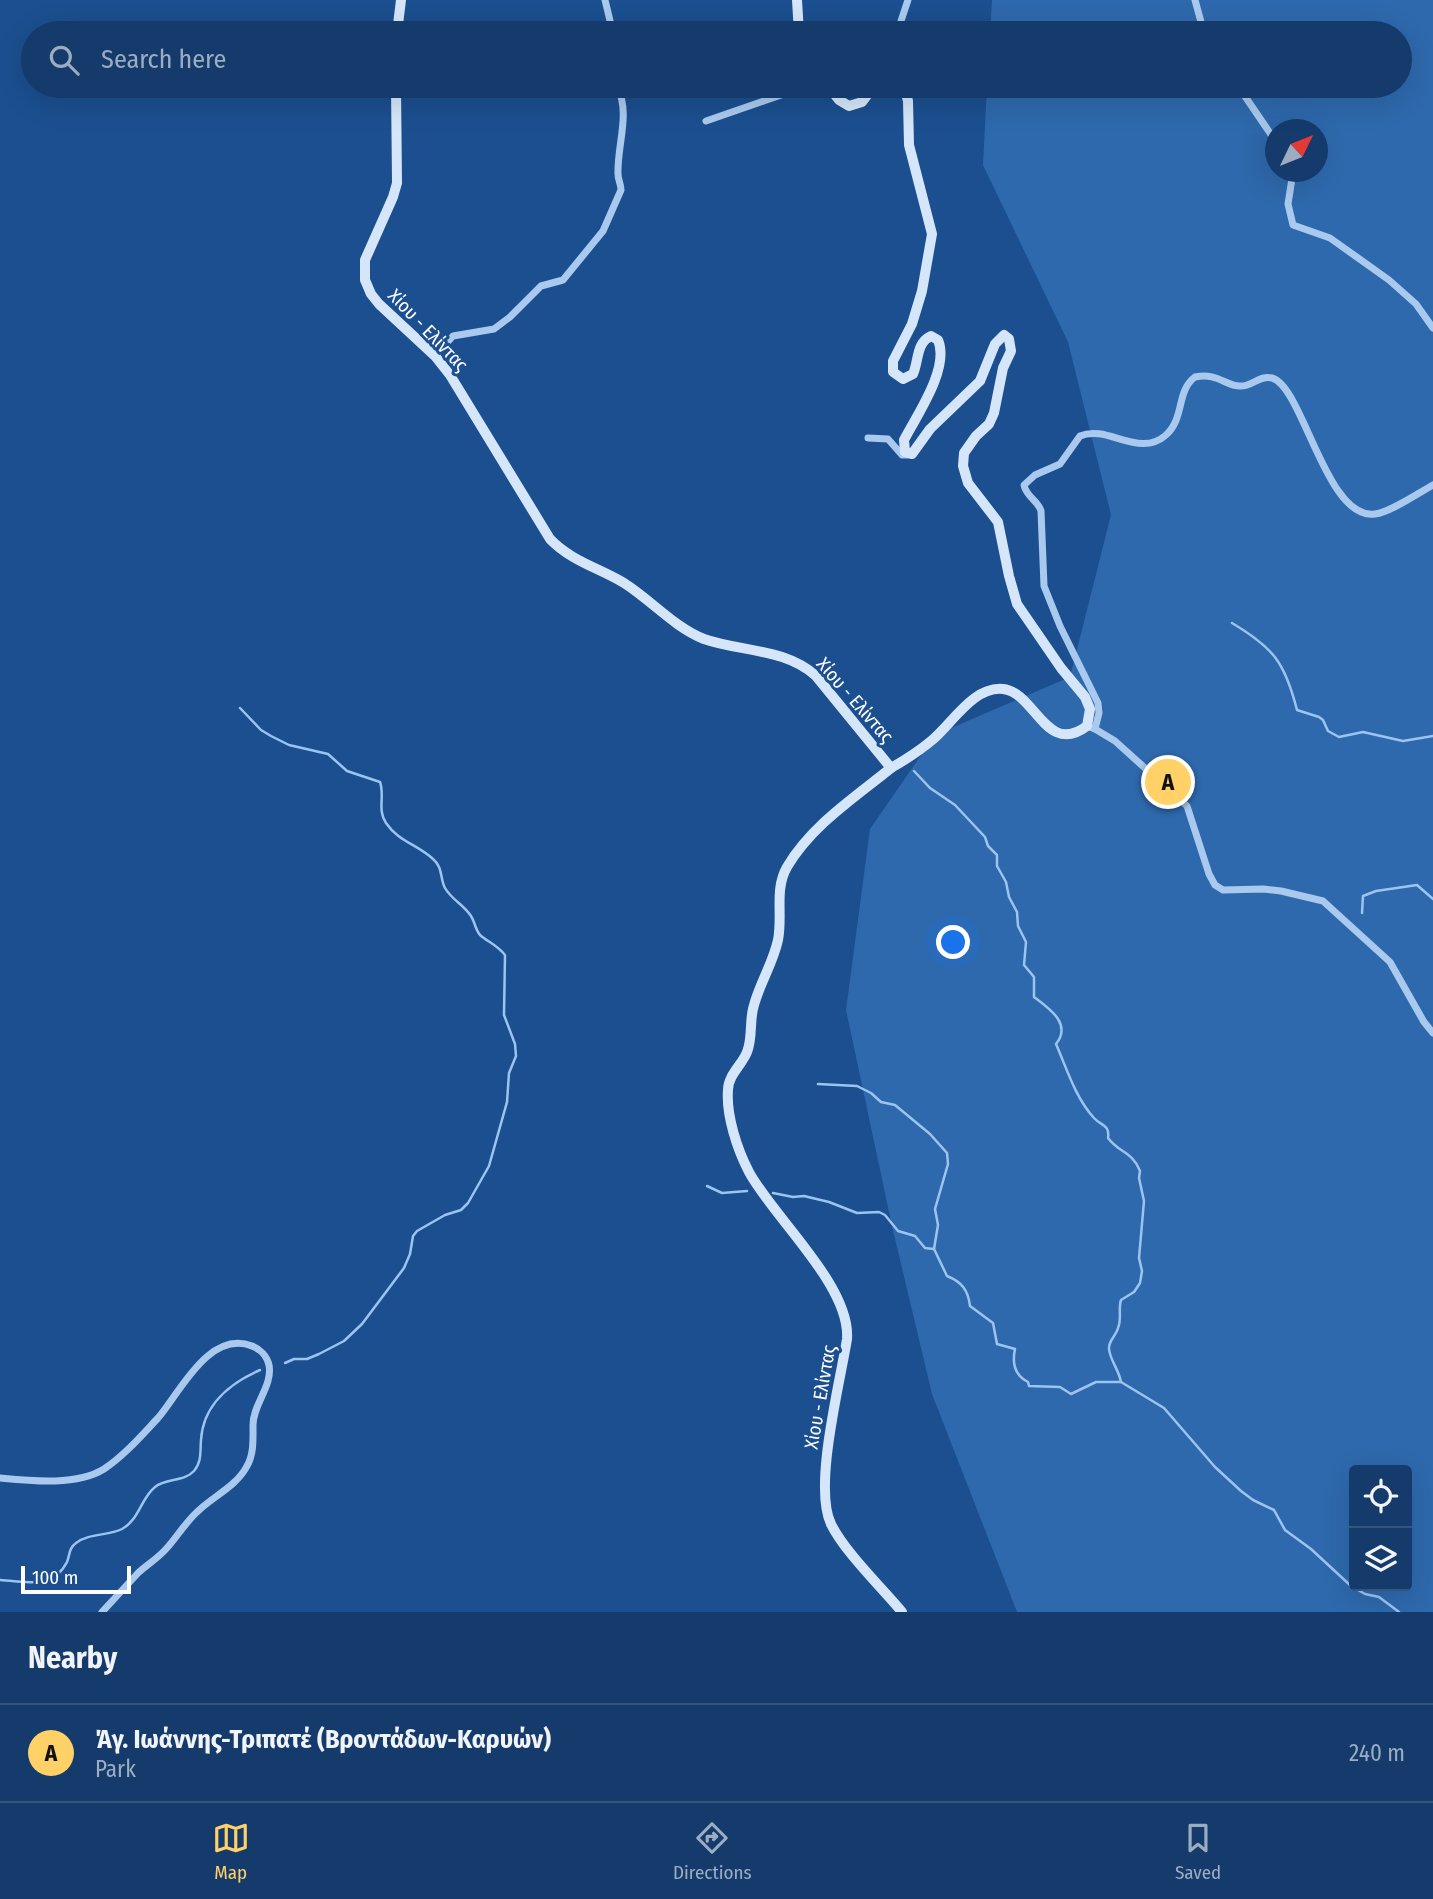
<!DOCTYPE html>
<meta charset="utf-8">
<style>
body{margin:0;font-family:"Fira Sans Condensed",sans-serif;background:#1d4271;color:#f1f3f6}
.controls{position:absolute;right:21px;bottom:21px;display:grid;overflow:hidden;border-radius:7px;box-shadow:0 7px 28px #0002}
.controls button{width:63px;height:63px;display:grid;place-items:center;padding:0;border:0;border-bottom:2px solid #33557e;background:#143b6b;color:#f1f3f6;font:35px sans-serif}
.compass{position:absolute;left:1265px;top:119px;width:63px;height:63px;border-radius:50%;background:#143b6b;box-shadow:0 7px 28px #0002;rotate:47deg}
.scale{position:absolute;left:21px;bottom:18px;width:110px;box-sizing:border-box;padding-left:7px;border:4px solid #fff;border-top:0;font-size:19px;line-height:24px;white-space:nowrap;color:#fff;-webkit-text-stroke:5px #1b4f8f;paint-order:stroke}
.you{position:absolute;left:954px;top:943px;width:24px;height:24px;margin:-18px;border:5px solid #fff;border-radius:50%;background:#1a73e8;box-shadow:0 0 0 10px #1a73e833}
.badge{display:grid;place-items:center;width:46px;height:46px;border-radius:50%;background:#ffd166;color:#111;font-size:23px;font-weight:700}
.pin{position:absolute;translate:-50% -50%;border:4px solid #fff;box-shadow:0 2px 7px #0006}
.list{margin:0;padding:0;list-style:none}
h2{display:flex;justify-content:space-between;align-items:center;height:91px;margin:0;padding:0 28px;font-size:30px}
h2 small{font-size:23px;font-weight:400;color:#9dadc1}
.list li{display:grid;grid-template-columns:46px 1fr auto;gap:21px;align-items:center;box-sizing:border-box;height:98px;padding:0 28px;border-top:2px solid #33557e}
.list b{display:block;font-size:26px;white-space:nowrap}
.list p{margin:0;font-size:23px;white-space:nowrap;color:#9dadc1}
.list em{font-size:23px;font-style:normal;color:#9dadc1}
.icon{flex:none;width:38px;height:38px;fill:none;stroke:currentColor;stroke-width:2;stroke-linecap:round;stroke-linejoin:round}
.map{position:relative;flex:none;width:1433px;height:1612px;overflow:hidden}
.search{position:absolute;background:#143b6b;box-shadow:0 7px 28px #0002;left:21px;right:21px;top:21px;height:77px;display:flex;align-items:center;gap:18px;box-sizing:border-box;padding:0 24px;border-radius:38px;color:#9dadc1;font-size:26px}
.sheet{height:189px;background:#143b6b}
nav{display:flex;justify-content:space-around;align-items:center;box-sizing:border-box;height:98px;border-top:2px solid #33557e;background:#143b6b;font-size:19px;color:#9dadc1}
nav a{display:grid;justify-items:center;gap:4px}
nav .on{color:#ffd166}
.map>svg:first-child{display:block}
.green{fill:#2e69ad;fill-rule:evenodd}
.lines{fill:none;stroke-linecap:round;stroke-linejoin:round}
.stream{stroke:#9cc4f0;stroke-width:2.5}
.street{stroke:#a9c9ee;stroke-width:7}
.secondary{stroke:#d6e6fa;stroke-width:10}
.labels{text-anchor:middle;dominant-baseline:central;stroke-width:6;stroke-linejoin:round;paint-order:stroke}
.street-label{font-size:19px;fill:#fff;stroke:#1b4f8f}
</style>
<div class="map">
<svg width="1433" height="1612" viewBox="0 0 1433 1612">
<rect width="100%" height="100%" fill="#1b4f8f"/>
<path class="green" d="M992 0H1433V1612H1017L932 1394 892 1226 846 1010 870 829 935 735 1070 677 1111 515 1068 342 983 165 987 86H1400V33H990ZM1276 130H1318V172H1276ZM1354 1470H1407V1586H1354Z"/>
<g class="lines">
<g class="stream">
<path d="M1232 623C1274 648 1285 663 1297 710L1319 717 1323 720 1328 731 1339 737 1363 732 1403 741 1433 736"/>
<path d="M240 708 261 730 271 736 289 745 328 754 347 771 380 782C385 796 377 810 386 823 398 841 418 845 433 859 443 867 440 879 445 888 451 899 464 905 471 916 475 922 475 929 480 935 488 942 497 945 505 955L504 1015 515 1044 516 1056 509 1073 507 1102 489 1166 468 1203 461 1210 445 1215 417 1231 413 1236 410 1254 404 1268 362 1324 344 1341 319 1354 307 1359H294L285 1363"/>
<path d="M914 771 930 788 955 805 985 837 988 846 997 855V866L1006 882 1009 897 1017 912 1018 926 1026 942 1024 965 1034 977V997C1050 1009 1072 1024 1056 1044 1067 1069 1075 1097 1094 1118 1101 1126 1110 1124 1108 1138 1119 1153 1132 1151 1140 1171L1139 1178 1144 1201 1139 1258 1142 1271 1140 1283 1134 1292 1121 1300C1118 1309 1122 1319 1118 1328 1116 1336 1108 1341 1109 1349 1110 1360 1119 1370 1121 1382"/>
<path d="M1362 913 1363 896 1376 891 1417 885 1433 899"/>
<path d="M818 1084 857 1086 871 1093 881 1102 895 1105 930 1134 947 1153 948 1164 935 1209 938 1225 934 1249"/>
<path d="M707 1186 722 1193 747 1191"/>
<path d="M773 1193 793 1197 804 1196 829 1202 857 1213 879 1212 885 1215 898 1231 915 1236 925 1248 934 1249 947 1276C962 1282 968 1290 970 1306L993 1323 997 1344 1015 1349C1012 1363 1014 1375 1028 1382L1029 1386 1060 1387 1071 1394 1096 1382H1121L1164 1408 1215 1467 1241 1491 1253 1500 1274 1510 1285 1530 1311 1549 1351 1586 1365 1594 1379 1597 1399 1612"/>
<path d="M0 1580C25 1581 52 1591 67 1562 70 1554 69 1548 76 1543 89 1533 108 1536 122 1529 139 1520 141 1498 155 1487 166 1478 184 1482 194 1471 202 1462 200 1451 201 1440 203 1405 230 1383 260 1370"/>
</g>
<g class="street">
<path d="M605 0 613 33"/>
<path d="M1195 0 1204 33"/>
<path d="M897 33 908 0"/>
<path d="M1238 86 1276 142"/>
<path d="M692 92 709 86"/>
<path d="M706 121 807 86"/>
<path d="M1293 172 1288 204 1293 225 1330 238 1389 280 1416 304 1433 328"/>
<path d="M435 356 453 336 494 329 510 317 541 286 563 280 603 231 621 190C621 184 618 180 618 174 617 144 631 114 617 86"/>
<path d="M868 438 888 439 902 455H909"/>
<path d="M1087 726 1095 729 1099 713 1098 703 1060 626 1044 586 1041 511C1038 500 1026 497 1024 485L1035 475 1060 464 1080 436C1108 424 1139 459 1166 435 1185 418 1176 391 1195 377 1218 372 1226 387 1241 386 1252 386 1260 375 1272 378 1303 386 1326 521 1375 514 1391 512 1418 493 1433 485"/>
<path d="M1095 729 1115 741 1187 806 1209 874 1215 885 1223 890 1263 889 1281 891 1323 901 1390 962 1424 1022 1433 1033"/>
<path d="M0 1478C31 1481 77 1486 104 1469 124 1456 142 1435 158 1418 179 1394 209 1329 252 1346 260 1349 267 1356 269 1365 273 1386 253 1404 253 1425 253 1439 254 1454 247 1466 236 1487 213 1496 197 1512 185 1523 177 1537 166 1549 158 1558 147 1565 138 1573 126 1586 114 1599 102 1612"/>
</g>
<g class="secondary">
<path d="M797 0 799 33"/>
<path d="M397 33 401 0"/>
<path d="M396 86 397 183 393 197 365 260V280L371 294 379 304 435 356 450 375 550 539C571 561 599 568 624 583 651 600 674 627 704 639 741 652 785 648 816 676L891 768C854 798 812 825 787 867 774 890 783 915 778 940 773 963 760 983 754 1005 749 1020 753 1038 747 1052 742 1065 728 1075 728 1090 726 1115 737 1149 749 1172 773 1217 851 1286 847 1339 840 1383 813 1487 831 1524 844 1551 882 1588 902 1612"/>
<path d="M828 86 839 100 849 106 862 102 874 86"/>
<path d="M891 768C905 760 919 751 931 741 952 724 973 686 1003 689 1035 692 1046 757 1087 726L1090 709 1085 697 1061 668 1017 604 1009 576 998 522 968 483 963 466 964 453 976 436 989 424 994 413 1003 368 1011 351 1009 339 1004 335 995 344 980 381 930 429 912 454 905 452 904 440C917 415 950 368 938 340L931 336C916 343 919 360 913 374L903 379 893 372V361L912 324 922 291 932 234 909 145 908 101 904 86"/>
</g>
</g>
<g class="labels">
<g class="street-label">
<text transform="translate(428 330) rotate(46)">Χίου - Ελίντας</text>
<text transform="translate(855 700) rotate(49)">Χίου - Ελίντας</text>
<text transform="translate(820 1397) rotate(-80)">Χίου - Ελίντας</text>
</g>
</g>
</svg>
<div class="controls">
<button><svg class="icon" aria-label="locate" viewBox="0 0 24 24"><circle cx="12" cy="12" r="6"/><path d="M12 2v4M12 18v4M2 12h4M18 12h4"/></svg></button>
<button><svg class="icon" aria-label="layers" viewBox="0 0 24 24"><path d="M12 4l9 5-9 5-9-5zM3 14l9 5 9-5"/></svg></button>
</div>
<svg class="compass" viewBox="-18 -18 36 36"><path d="M0-13l5 13h-10z" fill="#e53935"/><path d="M0 13l5-13h-10z" fill="#9dadc1"/></svg>
<div class="scale">100 m</div>
<div class="you"></div>
<div class="pin badge" style="left:1168px;top:782px">A</div>
<div class="search"><svg class="icon" aria-label="search" viewBox="0 0 24 24"><circle cx="10" cy="10" r="6"/><path d="M15 15l6 6"/></svg>Search here</div>
</div>
<section class="sheet">
<h2>Nearby<small></small></h2>
<ul class="list">
<li><span class="badge">A</span><div><b>Άγ. Ιωάννης-Τριπατέ (Βροντάδων-Καρυών)</b><p>Park</p></div><em>240 m</em></li>
</ul>
</section>
<nav>
<a class="on"><svg class="icon" aria-label="map" viewBox="0 0 24 24"><path d="M3 6l6-2 6 2 6-2v14l-6 2-6-2-6 2zM9 4v14M15 6v14"/></svg>Map</a>
<a><svg class="icon" aria-label="directions" viewBox="0 0 24 24"><path d="M12 3l9 9-9 9-9-9zM9 14v-3h6M13 9l2 2-2 2"/></svg>Directions</a>
<a><svg class="icon" aria-label="saved" viewBox="0 0 24 24"><path d="M7 4h10v16l-5-4-5 4z"/></svg>Saved</a>
</nav>
